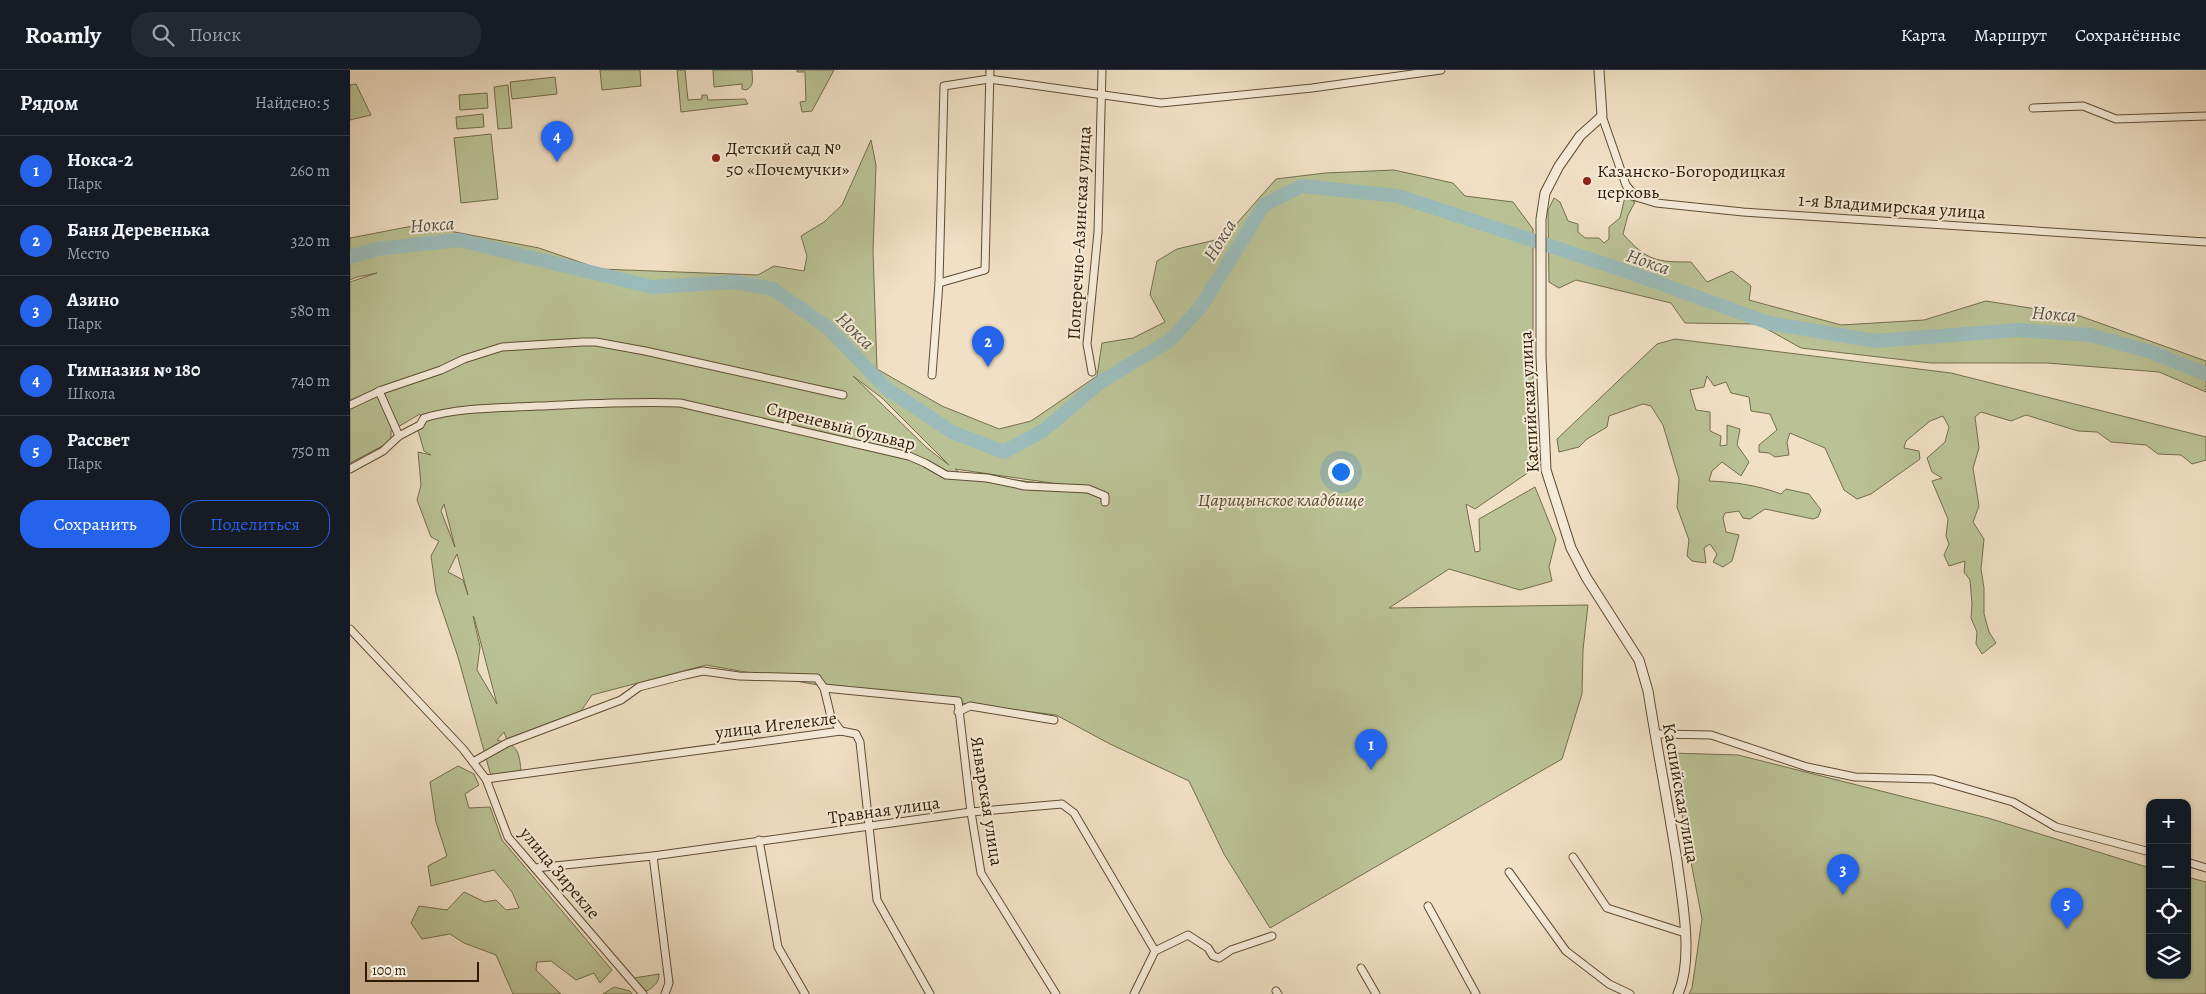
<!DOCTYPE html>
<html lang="ru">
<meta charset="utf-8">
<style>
body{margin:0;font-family:Alegreya,serif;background:#242831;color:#f1f3f6}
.controls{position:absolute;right:15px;bottom:15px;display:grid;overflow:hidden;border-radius:10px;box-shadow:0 1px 4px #0004}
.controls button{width:45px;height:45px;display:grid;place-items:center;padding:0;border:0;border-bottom:1px solid #363941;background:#171b24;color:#f1f3f6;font:25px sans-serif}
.scale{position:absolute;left:15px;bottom:12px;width:114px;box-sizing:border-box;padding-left:5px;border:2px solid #2f1b02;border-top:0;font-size:14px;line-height:18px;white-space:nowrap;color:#2f1b02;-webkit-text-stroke:4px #f5ebd9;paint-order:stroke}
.you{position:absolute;left:990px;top:401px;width:18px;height:18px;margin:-12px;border:4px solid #fff;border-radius:50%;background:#1a73e8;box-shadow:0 0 0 8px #1a73e833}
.badge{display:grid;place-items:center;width:32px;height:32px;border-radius:50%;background:#2563eb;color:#fff;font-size:16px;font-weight:700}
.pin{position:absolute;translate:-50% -41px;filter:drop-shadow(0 1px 2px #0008)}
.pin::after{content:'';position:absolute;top:26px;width:18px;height:15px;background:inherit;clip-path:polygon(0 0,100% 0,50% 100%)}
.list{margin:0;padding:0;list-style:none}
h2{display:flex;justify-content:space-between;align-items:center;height:65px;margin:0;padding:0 20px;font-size:21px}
h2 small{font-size:16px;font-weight:400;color:#9ea1a6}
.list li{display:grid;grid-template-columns:32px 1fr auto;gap:15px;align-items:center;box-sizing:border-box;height:70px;padding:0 20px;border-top:1px solid #363941}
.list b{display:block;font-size:19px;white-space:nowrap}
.list p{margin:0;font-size:16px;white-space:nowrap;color:#9ea1a6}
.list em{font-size:16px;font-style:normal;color:#9ea1a6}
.actions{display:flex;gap:10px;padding:15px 20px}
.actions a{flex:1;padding:11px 0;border:1px solid #2563eb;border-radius:20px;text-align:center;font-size:18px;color:#2563eb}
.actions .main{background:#2563eb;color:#fff}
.icon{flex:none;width:28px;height:28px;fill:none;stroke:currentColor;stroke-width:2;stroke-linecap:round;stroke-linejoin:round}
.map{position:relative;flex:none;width:1856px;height:924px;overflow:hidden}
header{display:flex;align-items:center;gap:30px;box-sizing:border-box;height:70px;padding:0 25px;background:#171b24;border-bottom:1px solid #363941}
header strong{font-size:24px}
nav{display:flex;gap:28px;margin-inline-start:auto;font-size:18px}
.search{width:350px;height:45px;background:#242831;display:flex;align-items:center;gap:12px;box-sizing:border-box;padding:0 18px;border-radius:20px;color:#9ea1a6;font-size:19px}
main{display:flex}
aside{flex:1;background:#171b24}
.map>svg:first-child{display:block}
.green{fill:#bac295;stroke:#746e4c;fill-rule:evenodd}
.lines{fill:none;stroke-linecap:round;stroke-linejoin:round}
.river{stroke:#9bbcba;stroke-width:14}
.minor-casing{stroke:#5f4c33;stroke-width:9}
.tertiary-casing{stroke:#5f4c33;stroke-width:11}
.minor{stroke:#f5ebd9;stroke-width:7}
.tertiary{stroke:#f5ebd9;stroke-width:9}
.poi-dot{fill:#8f2418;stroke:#f5ebd9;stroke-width:2}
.labels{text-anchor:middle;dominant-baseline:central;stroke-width:4;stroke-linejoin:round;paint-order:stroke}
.poi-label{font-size:18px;fill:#2f1b02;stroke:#f5ebd9;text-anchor:start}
.street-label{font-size:18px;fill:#2f1b02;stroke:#f5ebd9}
.park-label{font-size:18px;font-style:italic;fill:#594d2e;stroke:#f5ebd9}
.water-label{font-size:19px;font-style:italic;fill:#555342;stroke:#f5ebd9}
</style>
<header>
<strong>Roamly</strong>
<div class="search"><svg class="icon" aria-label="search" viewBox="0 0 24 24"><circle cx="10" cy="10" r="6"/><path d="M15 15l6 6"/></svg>Поиск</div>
<nav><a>Карта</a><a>Маршрут</a><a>Сохранённые</a></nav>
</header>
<main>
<aside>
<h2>Рядом<small>Найдено: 5</small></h2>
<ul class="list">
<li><span class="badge">1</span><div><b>Нокса-2</b><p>Парк</p></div><em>260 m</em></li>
<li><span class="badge">2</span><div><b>Баня Деревенька</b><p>Место</p></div><em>320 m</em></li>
<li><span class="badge">3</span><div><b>Азино</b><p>Парк</p></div><em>580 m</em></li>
<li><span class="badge">4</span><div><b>Гимназия № 180</b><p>Школа</p></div><em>740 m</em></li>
<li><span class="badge">5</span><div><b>Рассвет</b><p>Парк</p></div><em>750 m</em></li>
</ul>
<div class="actions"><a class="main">Сохранить</a><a>Поделиться</a></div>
</aside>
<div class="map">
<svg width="1856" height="924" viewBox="0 0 1856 924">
<rect width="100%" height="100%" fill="#f0e0c5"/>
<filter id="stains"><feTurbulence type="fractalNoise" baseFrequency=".004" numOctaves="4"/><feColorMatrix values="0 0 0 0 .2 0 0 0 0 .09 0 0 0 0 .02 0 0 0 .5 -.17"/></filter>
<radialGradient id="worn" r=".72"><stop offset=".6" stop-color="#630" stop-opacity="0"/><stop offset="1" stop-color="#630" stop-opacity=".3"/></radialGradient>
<g class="green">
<path d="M250 0H290L291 16 252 20Z"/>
<path d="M327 0H335L338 30 352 29V25H357L358 30 395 29 398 34 331 42Z"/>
<path d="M363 0H402C402 9 405 16 396 20L392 19V14L364 17Z"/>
<path d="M447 0H484L462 41 452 42 450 32 456 31 455 2H447Z"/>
<path d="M205 7 207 24 162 29 160 12Z"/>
<path d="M6 14 21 45 0 50V15Z"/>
<path d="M158 15 162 58 148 59 144 17Z"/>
<path d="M137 23 138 38 110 40 109 25Z"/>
<path d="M133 44 134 57 107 59 106 47Z"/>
<path d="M141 64 148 129 111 133 104 68Z"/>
<path d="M521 70 526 95 523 181 527 299 592 336 649 359 681 351 747 306 752 273 783 268 815 252 800 225 807 191 827 179 874 168 926 109 975 103 1044 100 1103 113 1115 126 1163 132 1183 159V311L1185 385 1182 400 1125 439 1116 434 1125 482 1130 481 1129 449 1185 417 1206 469 1199 497 1202 511 1170 520 1099 499 1039 538 1238 535 1233 580 1232 624 1212 689 920 858 874 784 839 711 760 674 706 645 468 615 356 595 242 625 229 644 157 670 154 662 147 670C168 675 169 681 171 701L141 706 108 587 86 522 81 486 89 471 81 467 67 430 71 415 68 382 81 385 74 381 66 353 71 350 70 344 41 361V368L38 373 0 393V212L27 203 7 207 0 210V168L68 155 189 178 250 199 408 205 424 196 454 201 457 186 451 166 474 152 492 135ZM503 306 532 328 599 395 576 377ZM605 399 736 418 611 404ZM94 434 105 477 91 441ZM107 484 118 525 113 510 98 502ZM123 546 124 547 147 634 127 600 130 577Z"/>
<path d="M1275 127 1285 132 1278 145 1273 164C1297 191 1306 192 1341 192L1357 212 1382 201 1401 216 1399 230 1491 255 1574 250 1636 231 1730 246 1856 291V322L1809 302 1697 293H1581L1451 278 1408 254 1335 253 1321 233 1226 210 1209 218 1199 212 1198 140 1204 128 1210 132 1218 151 1228 154V162L1235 168H1249L1254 173 1259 169V157L1270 148Z"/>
<path d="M1325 269 1601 303 1856 367V390L1842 394 1831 385 1808 384 1796 375 1761 372 1747 362 1728 361 1676 345 1661 351 1631 342 1625 347 1629 378 1623 398 1629 436 1623 452 1634 469 1631 499 1634 518V544L1639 562 1646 573 1632 584 1626 574 1627 562 1621 548 1622 534 1620 510 1614 502 1615 491 1599 496 1594 485 1599 474 1596 466 1598 449 1582 411 1592 408 1582 402 1577 388 1595 372 1599 357 1593 346 1580 351 1556 371 1554 378 1569 381 1570 389 1521 424 1507 429 1494 420 1475 378 1440 363 1437 372 1439 385 1425 387 1419 383 1409 382V375L1427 360 1420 344 1401 341 1399 327 1381 323 1376 312 1364 316 1357 306 1354 317 1340 320 1346 340 1360 342V361L1371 366 1370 376 1377 375V355L1390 359 1387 375 1399 392 1391 406 1372 392 1362 401 1359 411C1384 412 1407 415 1431 424L1436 419 1459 424 1471 440 1468 447 1463 449 1415 439 1400 449 1393 448 1389 441 1375 443 1373 448 1376 462 1389 465 1382 491 1373 497 1363 492 1367 484 1360 474 1354 478 1356 493 1342 491 1337 486 1339 470 1327 437 1329 409 1313 355 1301 336 1293 334 1259 346 1257 357 1237 369 1229 377 1209 382 1207 369 1307 274Z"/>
<path d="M1320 683 1388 685 1638 748 1800 798V905H1837V807L1856 812V924H1339L1342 918 1352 849Z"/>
<path d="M108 696 124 704 129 715 115 724 119 738 140 737 152 770 262 900 250 913 244 903 226 910 201 891 187 892 186 900 211 924H163L146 885 114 873 100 864 72 869 61 853 69 836 97 840 114 822 135 832 146 830 156 840 169 838 162 822 144 800 81 816 78 796 97 786 86 752 80 712Z"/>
<path d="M309 904C310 913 301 919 293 923L284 908Z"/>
<path d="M264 917 280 921 282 924H253Z"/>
</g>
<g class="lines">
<path class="river" d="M0 187 26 179 109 170 302 217 385 212 423 219 478 258 536 318 602 362 654 382 694 360 752 311 819 271 850 238 914 135 952 116 1048 126 1270 199 1419 253 1525 271 1668 260 1740 265 1801 282 1856 304"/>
<defs>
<g id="minor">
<path d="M1683 38 1733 36 1766 49 1856 46"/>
<path d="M1252 46 1276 115 1286 127 1306 133 1393 142 1856 172"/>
<path d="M589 213 635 200 640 0"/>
<path d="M742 302 737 274 748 162 752 0"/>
<path d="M582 305 589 213 594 16 639 9 811 33 962 18 1091 0"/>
<path d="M29 321 49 366"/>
<path d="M0 335 32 320 91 300 114 289 152 277 232 272H246L295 281 493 325"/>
<path d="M0 399 33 381 49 366 70 355 74 348C110 337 151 338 188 336 236 334 282 331 330 333L559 386 575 393 596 405 637 408 675 416 738 419 755 426V432"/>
<path d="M0 559 113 679 136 709 158 767 293 924"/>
<path d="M474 618 608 631 621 742 631 803 706 924"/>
<path d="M608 642 620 636 704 650"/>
<path d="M1304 662 1310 664 1361 665 1457 697 1505 707 1583 709 1663 732 1706 757 1800 782"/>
<path d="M123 692 157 673 271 630 289 617 335 605 353 601 389 606 467 608 474 618 481 647 491 661"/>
<path d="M136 709 491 661 506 664 510 672 527 830 580 924"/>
<path d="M409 770 428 877 455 924"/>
<path d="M303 786 319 913 315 924"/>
<path d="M1223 787 1257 838 1335 863"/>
<path d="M1837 792 1856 798"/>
<path d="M185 798 303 786 621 742 712 734 724 743 805 881"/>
<path d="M1159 802 1216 881 1259 914 1280 924"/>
<path d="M1078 836 1126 924"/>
<path d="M1011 898 1026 924"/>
<path d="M926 921 928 924"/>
<path d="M784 924 805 881 838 865 858 878 863 886 869 888 881 880 922 866"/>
</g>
<path id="tertiary" d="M1249 0 1252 46 1230 66 1209 96 1195 123 1191 149V286L1196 400 1221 478 1236 507 1289 590 1298 621C1307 678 1318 734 1327 791 1332 830 1344 888 1328 924"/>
</defs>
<use href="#minor" class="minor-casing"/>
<use href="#tertiary" class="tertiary-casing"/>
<use href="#minor" class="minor"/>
<use href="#tertiary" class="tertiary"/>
</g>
<g class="poi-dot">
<circle cx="366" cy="88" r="5"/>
<circle cx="1237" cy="111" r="5"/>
</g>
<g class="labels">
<g class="poi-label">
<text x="376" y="78">Детский сад №<tspan x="376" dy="21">50 «Почемучки»</tspan></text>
<text x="1247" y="101">Казанско-Богородицкая<tspan x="1247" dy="21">церковь</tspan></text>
</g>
<g class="street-label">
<text transform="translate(1542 136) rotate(4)">1-я Владимирская улица</text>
<text transform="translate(729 163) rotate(-87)">Поперечно-Азинская улица</text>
<text transform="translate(1179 332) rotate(-93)">Каспийская улица</text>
<text transform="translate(491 356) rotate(14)">Сиреневый бульвар</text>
<text transform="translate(426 655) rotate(-7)">улица Игелекле</text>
<text transform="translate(1331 723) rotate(80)">Каспийская улица</text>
<text transform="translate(637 731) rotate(81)">Январская улица</text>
<text transform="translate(534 740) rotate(-8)">Травная улица</text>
<text transform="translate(210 803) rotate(50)">улица Зирекле</text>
</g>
<g class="park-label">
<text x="931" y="430">Царицынское кладбище</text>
</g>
<g class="water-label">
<text transform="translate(82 155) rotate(-4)">Нокса</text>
<text transform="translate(870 170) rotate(-58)">Нокса</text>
<text transform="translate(1298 192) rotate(19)">Нокса</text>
<text transform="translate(1704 244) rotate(4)">Нокса</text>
<text transform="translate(505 261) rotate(44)">Нокса</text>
</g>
</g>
<rect width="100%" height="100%" filter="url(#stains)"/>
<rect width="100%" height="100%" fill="url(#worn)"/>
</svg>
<div class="controls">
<button>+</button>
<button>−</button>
<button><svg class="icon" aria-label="locate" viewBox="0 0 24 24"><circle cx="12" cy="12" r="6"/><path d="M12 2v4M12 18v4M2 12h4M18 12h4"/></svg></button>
<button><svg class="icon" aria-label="layers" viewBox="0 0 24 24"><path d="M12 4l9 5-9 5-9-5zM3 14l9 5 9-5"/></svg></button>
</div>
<div class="scale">100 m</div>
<div class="you"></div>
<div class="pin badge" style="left:1021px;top:700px">1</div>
<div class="pin badge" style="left:638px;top:297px">2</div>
<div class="pin badge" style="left:1493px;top:825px">3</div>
<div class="pin badge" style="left:207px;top:92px">4</div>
<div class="pin badge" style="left:1717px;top:859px">5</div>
</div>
</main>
